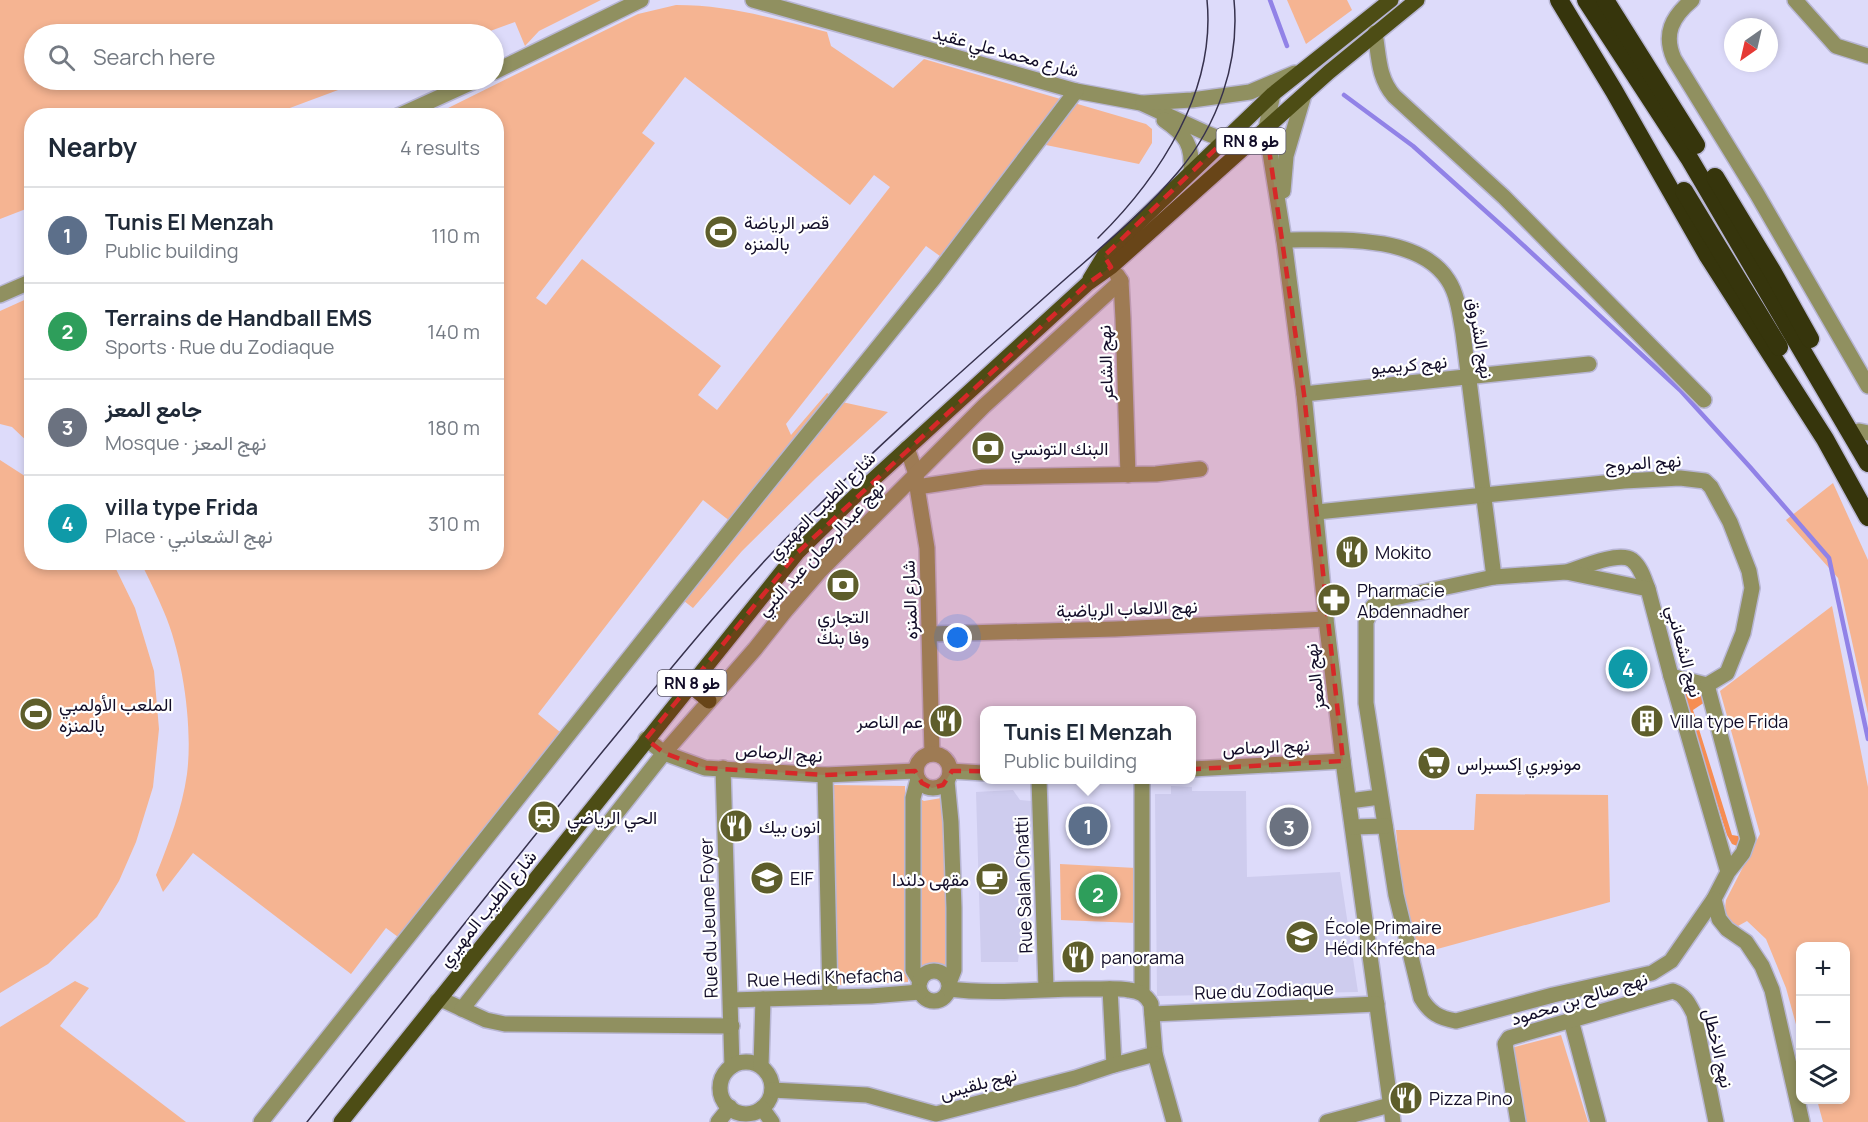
<!DOCTYPE html>
<meta charset="utf-8">
<style>
body{margin:0;font-family:Manrope,Vazirmatn,sans-serif;background:#f2f2f3;color:#1f2937}
.controls{position:absolute;right:18px;bottom:18px;display:grid;overflow:hidden;border-radius:12px;box-shadow:0 3px 9px #0003}
.controls button{width:54px;height:54px;display:grid;place-items:center;padding:0;border:0;border-bottom:2px solid #e0e1e3;background:#fff;color:#1f2937;font:30px sans-serif}
.compass{position:absolute;left:1724px;top:18px;width:54px;height:54px;border-radius:50%;background:#fff;box-shadow:0 3px 9px #0003;rotate:214deg}
.you{position:absolute;left:958px;top:638px;width:21px;height:21px;margin:-15px;border:4px solid #fff;border-radius:50%;background:#1a73e8;box-shadow:0 0 0 9px #1a73e833}
.badge{display:grid;place-items:center;width:39px;height:39px;border-radius:50%;background:#db2777;color:#fff;font-size:20px;font-weight:700}
.pin{position:absolute;translate:-50% -50%;border:3px solid #fff;box-shadow:0 2px 6px #0006}
.popup{position:absolute;left:980px;top:706px;width:216px;height:78px;box-sizing:border-box;display:grid;place-content:center;border-radius:12px;background:#fff;filter:drop-shadow(0 2px 4px #0005);font-size:20px;white-space:nowrap;color:#747a83}
.popup b{font-size:22px;color:#1f2937}
.popup::after{content:'';position:absolute;left:50%;top:100%;margin-left:-12px;border:12px solid transparent;border-top-color:#fff}
.list{margin:0;padding:0;list-style:none}
h2{display:flex;justify-content:space-between;align-items:center;height:78px;margin:0;padding:0 24px;font-size:26px}
h2 small{font-size:20px;font-weight:400;color:#747a83}
.list li{display:grid;grid-template-columns:39px 1fr auto;gap:18px;align-items:center;box-sizing:border-box;height:96px;padding:0 24px;border-top:2px solid #e0e1e3}
.list b{display:block;font-size:22px;white-space:nowrap}
.list p{margin:0;font-size:20px;white-space:nowrap;color:#747a83}
.list em{font-size:20px;font-style:normal;color:#747a83}
.icon{flex:none;width:33px;height:33px;fill:none;stroke:currentColor;stroke-width:2;stroke-linecap:round;stroke-linejoin:round}
.map{position:relative;flex:none;width:1868px;height:1122px;overflow:hidden}
.search{position:absolute;background:#fff;box-shadow:0 3px 9px #0003;left:24px;top:24px;width:480px;height:66px;display:flex;align-items:center;gap:15px;box-sizing:border-box;padding:0 21px;border-radius:33px;color:#747a83;font-size:22px}
.panel{position:absolute;background:#fff;box-shadow:0 3px 9px #0003;left:24px;top:108px;width:480px;height:462px;border-radius:24px}
.map>svg:first-child{display:block}
.built{fill:#ceccee}
.green{fill:#f5b492;fill-rule:evenodd}
.forest{fill:#f68d53}
.lines{fill:none;stroke-linecap:round;stroke-linejoin:round}
.stream{stroke:#9182e7;stroke-width:4.5}
.minor-casing{stroke:#b8b6d4;stroke-width:18}
.major-casing{stroke:#b8b6d4;stroke-width:18}
.highway-casing{stroke:#b8b6d4;stroke-width:21}
.minor{stroke:#909060;stroke-width:15}
.major{stroke:#4d4d15;stroke-width:15}
.highway{stroke:#36350c;stroke-width:18}
.tram{stroke:#36314d;stroke-width:1.5}
.marked{fill:#d62828;fill-opacity:0.2;stroke:#d62828;stroke-width:4.5;stroke-dasharray:12 8;stroke-linejoin:round}
.labels{text-anchor:middle;dominant-baseline:central;stroke-width:4.5;stroke-linejoin:round;paint-order:stroke}
.shield{fill:#fff;stroke:#595668;stroke-width:1.5}
.shield-label{font-size:16px;font-weight:bold;fill:#120d28}
.street-label{font-size:18px;fill:#120d28;stroke:#fff}
.poi-label{font-size:18px;fill:#120d28;stroke:#fff;text-anchor:start}
</style>
<div class="map">
<svg width="1868" height="1122" viewBox="0 0 1868 1122">
<rect width="100%" height="100%" fill="#dddbfa"/>
<g class="built">
<path d="M1171 786 1192 787V791H1246L1247 877 1340 872 1358 992 1157 996 1155 794H1171Z"/>
<path d="M1013 790 1020 800 1031 801 1030 954 1019 953 1018 962H981L976 792Z"/>
</g>
<g class="green">
<path d="M0 0H601L539 31 525 46 515 22 482 34H34V80H365L271 115 32 116 31 207 0 219Z"/>
<path d="M1287 0H1347L1352 10 1306 44Z"/>
<path d="M676 5C731 5 775 19 827 32L831 46 893 88 924 59 1146 124 1152 129V143L1139 164 1041 144 951 264 926 246 786 424 791 435 827 393 842 402 888 412 816 478 742 551 693 608 684 601 740 529 703 500 538 714 560 732 398 937 386 928 351 974 193 853 163 892 156 875C169 842 182 810 187 774 193 727 183 656 164 612 157 595 149 579 141 563L496 562V116L434 115 638 14ZM685 77 850 205 874 175 890 187 717 410 698 395 721 366 582 259 546 305 536 298 655 143 642 133Z"/>
<path d="M31 297V445L12 427 0 424V311Z"/>
<path d="M0 460 31 480 32 562H112L114 565 135 608 154 671 159 729 153 787 136 842 119 881 97 917 48 964 0 993Z"/>
<path d="M1833 483 1868 560V714L1838 578 1786 520Z"/>
<path d="M1832 606 1868 787V1122H1823L1817 1100H1846V946H1800V1039L1786 988 1766 939 1747 921 1738 926C1725 920 1724 913 1726 900L1760 834 1720 691Z"/>
<path d="M834 785 905 786 908 982 836 985Z"/>
<path d="M1476 794 1608 795 1610 902 1419 954 1403 898 1396 830H1474Z"/>
<path d="M915 796 924 801 947 797 948 975C938 967 930 967 919 974Z"/>
<path d="M1060 864 1136 868V923L1061 920Z"/>
<path d="M75 981 89 988 60 1026 186 1122H0V1027Z"/>
<path d="M1561 1035 1588 1122H1524L1511 1048Z"/>
</g>
<path class="forest" d="M1693 687 1700 690 1705 702 1693 710 1732 835 1744 837 1741 845 1737 846 1732 844 1727 835 1684 700 1686 690Z"/>
<g class="lines">
<g class="stream">
<path d="M1270 0 1287 46"/>
<path d="M1344 95 1413 146 1510 233 1680 390 1750 467 1829 558 1868 739"/>
</g>
<defs>
<g id="minor">
<path d="M753 0 1076 91 1141 103 1206 133 1244 148"/>
<path d="M1692 0C1672 17 1663 34 1674 59L1757 194 1868 386"/>
<path d="M1795 0 1836 46 1868 56"/>
<path d="M1375 33C1379 56 1378 78 1394 96L1504 197 1704 400"/>
<path d="M494 72 641 0"/>
<path d="M1273 94 1266 128 1284 240 1304 394 1326 619 1343 761 1393 1122"/>
<path d="M1143 103 1192 100 1250 92 1295 73"/>
<path d="M398 116 477 80"/>
<path d="M1164 120C1186 135 1193 145 1191 172"/>
<path d="M1283 191 1286 156 1304 95"/>
<path d="M1284 240C1333 240 1418 233 1448 280 1458 295 1460 316 1463 333L1494 577"/>
<path d="M1117 275 1121 281 1123 319 1128 475"/>
<path d="M0 295 32 281"/>
<path d="M1304 394 1589 364"/>
<path d="M1859 431 1868 433"/>
<path d="M907 448 916 474 917 487 927 548 932 754"/>
<path d="M917 487 983 477 1156 474 1200 469"/>
<path d="M1317 512 1624 481 1680 478 1705 481 1711 487 1730 522 1749 571 1752 588 1743 633 1727 673 1707 685 1671 676"/>
<path d="M1567 572C1582 567 1619 551 1632 560 1641 567 1644 579 1648 589"/>
<path d="M930 634 1115 629 1326 619"/>
<path d="M1707 685 1748 839 1743 853 1728 872 1714 899 1671 961 1652 973 1553 995 1456 1021C1439 1018 1430 1013 1421 998L1396 895 1366 703V622L1373 606 1380 601 1494 577 1566 572 1648 589 1671 676 1728 872"/>
<path d="M646 739 664 753 705 768 825 775 916 771"/>
<circle cx="933" cy="771" r="17"/>
<path d="M723 768 732 1066"/>
<path d="M1192 769 1343 761"/>
<path d="M950 771 984 773"/>
<path d="M825 775 830 997"/>
<path d="M918 779 913 798V970L920 981"/>
<path d="M1039 780 1046 988"/>
<path d="M1142 780V993"/>
<path d="M947 781 951 822 954 908V970L949 983"/>
<path d="M1349 801 1380 797"/>
<path d="M1353 827 1385 826"/>
<path d="M1714 899 1719 919 1727 929 1746 942 1762 966 1772 990 1802 1122"/>
<circle cx="934" cy="986" r="15"/>
<path d="M949 989C996 995 1045 988 1092 989 1104 989 1117 988 1129 990 1140 991 1146 995 1151 1004L1155 1054 1174 1122"/>
<path d="M1110 989 1114 1065"/>
<path d="M731 1000 871 996 920 992"/>
<path d="M437 1001H445L486 1020 505 1024 732 1026"/>
<path d="M462 1009 664 753 755 649 786 610 819 572 984 406 1121 281"/>
<path d="M1152 1014 1377 1004"/>
<path d="M1571 1020 1598 1122"/>
<circle cx="746" cy="1088" r="26"/>
<path d="M761 1066 763 999"/>
<path d="M772 1090 867 1095 936 1114 1075 1078 1114 1065 1155 1054"/>
<path d="M762 1108 772 1122"/>
<path d="M261 1122 756 498 934 278 1076 91"/>
<path d="M718 1122 730 1107"/>
<path d="M1327 1122 1390 1105"/>
<path d="M1518 1122 1505 1044 1509 1038 1673 991C1685 995 1689 1004 1694 1014L1716 1122"/>
</g>
<g id="major">
<path d="M1090 279 1104 256 1273 94 1391 0"/>
<path d="M690 685 709 701"/>
<path d="M341 1122 797 553 854 497 1087 284 1111 267 1329 72 1417 0"/>
</g>
<g id="highway">
<path d="M1559 0 1614 91 1708 256 1825 439 1868 517"/>
<path d="M1586 0 1689 158 1868 463"/>
<path d="M1605 0 1696 145"/>
<path d="M1715 177 1772 271 1810 339"/>
<path d="M1684 191 1779 347"/>
</g>
</defs>
<use href="#minor" class="minor-casing"/>
<use href="#major" class="major-casing"/>
<use href="#highway" class="highway-casing"/>
<use href="#minor" class="minor"/>
<use href="#major" class="major"/>
<use href="#highway" class="highway"/>
<g class="tram">
<path d="M1098 238C1160 177 1216 91 1207 0"/>
<path d="M307 1122C405 998 503 874 603 751 668 672 731 593 803 521 883 440 969 365 1054 289 1094 253 1144 213 1178 172 1218 125 1240 62 1234 0"/>
</g>
</g>
<path class="marked" d="M1266 128 1304 394 1343 761 1142 772 952 771 943 785 932 788 922 783 915 771 825 775 705 768 664 753 646 739 797 553 1087 284 1111 267 1104 256 1225 140 1244 148Z"/>
<defs>
<symbol id="stadium-disc" viewBox="-11 -11 22 22"><circle r="9.5" fill="#5e5e2b" stroke="#fff"/><path d="M0-5a6.5 5 0 1 0 0 10a6.5 5 0 1 0 0-10ZM-3.5-1.8h7v3.6h-7Z" fill="#fff"/></symbol>
<symbol id="bank-disc" viewBox="-11 -11 22 22"><circle r="9.5" fill="#5e5e2b" stroke="#fff"/><path d="M-6-4H6V4H-6ZM0-2.3a2.3 2.3 0 1 0 0 4.6a2.3 2.3 0 1 0 0-4.6Z" fill="#fff"/></symbol>
<symbol id="restaurant-disc" viewBox="-11 -11 22 22"><circle r="9.5" fill="#5e5e2b" stroke="#fff"/><path d="M-5-6h1v4h1v-4h1v4h1v-4h1v5L-1.5 .5V6h-2V.5L-5-1ZM5-6V6H3V1.5H1.5Q1.5-4 5-6Z" fill="#fff"/></symbol>
<symbol id="pharmacy-disc" viewBox="-11 -11 22 22"><circle r="9.5" fill="#5e5e2b" stroke="#fff"/><path d="M-2-6h4v4h4v4h-4v4h-4v-4h-4v-4h4Z" fill="#fff"/></symbol>
<symbol id="building-disc" viewBox="-11 -11 22 22"><circle r="9.5" fill="#5e5e2b" stroke="#fff"/><path d="M-4-6H4V6H1V3H-1V6H-4ZM-2.5-4.3h1.7v1.8h-1.7ZM.8-4.3h1.7v1.8H.8ZM-2.5-1h1.7V.8h-1.7ZM.8-1h1.7V.8H.8Z" fill="#fff"/></symbol>
<symbol id="supermarket-disc" viewBox="-11 -11 22 22"><circle r="9.5" fill="#5e5e2b" stroke="#fff"/><path d="M-6-5.5h2.5l.6 2H6L4.5 2H-2.5L-4.4-4H-6ZM-1.5 3.2a1.3 1.3 0 1 0 .1 0ZM3 3.2a1.3 1.3 0 1 0 .1 0Z" fill="#fff"/></symbol>
<symbol id="station-disc" viewBox="-11 -11 22 22"><circle r="9.5" fill="#5e5e2b" stroke="#fff"/><path d="M-3-6H3Q5-6 5-4V2Q5 4 3 4L4.5 6H3L1.5 4h-3L-3 6H-4.5L-3 4Q-5 4-5 2V-4Q-5-6-3-6ZM-3.5-4v3h7v-3ZM-3.5 1v1.5H-2V1ZM2 1v1.5H3.5V1Z" fill="#fff"/></symbol>
<symbol id="school-disc" viewBox="-11 -11 22 22"><circle r="9.5" fill="#5e5e2b" stroke="#fff"/><path d="M0-5L7-2L0 1L-7-2ZM-4 1L0 2.5L4 1V4Q0 6-4 4Z" fill="#fff"/></symbol>
<symbol id="cafe-disc" viewBox="-11 -11 22 22"><circle r="9.5" fill="#5e5e2b" stroke="#fff"/><path d="M-5.5-4.5H6V0H3Q3 3.5 0 3.5H-2.5Q-5.5 3.5-5.5 0ZM3-3.2v2h1.7v-2ZM-6 4.5H4V6H-6Z" fill="#fff"/></symbol>
</defs>
<g fill-rule="evenodd">
<use href="#stadium-disc" x="702" y="213" width="38" height="38"/>
<use href="#bank-disc" x="969" y="429" width="38" height="38"/>
<use href="#restaurant-disc" x="1333" y="533" width="38" height="38"/>
<use href="#bank-disc" x="824" y="566" width="38" height="38"/>
<use href="#pharmacy-disc" x="1315" y="581" width="38" height="38"/>
<use href="#stadium-disc" x="17" y="695" width="38" height="38"/>
<use href="#restaurant-disc" x="927" y="702" width="38" height="38"/>
<use href="#building-disc" x="1628" y="702" width="38" height="38"/>
<use href="#supermarket-disc" x="1415" y="744" width="38" height="38"/>
<use href="#station-disc" x="525" y="798" width="38" height="38"/>
<use href="#restaurant-disc" x="717" y="807" width="38" height="38"/>
<use href="#school-disc" x="748" y="859" width="38" height="38"/>
<use href="#cafe-disc" x="973" y="860" width="38" height="38"/>
<use href="#school-disc" x="1283" y="918" width="38" height="38"/>
<use href="#restaurant-disc" x="1059" y="938" width="38" height="38"/>
<use href="#restaurant-disc" x="1387" y="1079" width="38" height="38"/>
</g>
<g class="labels">
<g class="shield">
<rect x="1216.5" y="128" width="69" height="26" rx="4.5"/>
<rect x="657.5" y="670" width="69" height="26" rx="4.5"/>
</g>
<g class="shield-label">
<text x="1251" y="141">RN 8 طو</text>
<text x="692" y="683">RN 8 طو</text>
</g>
<g class="street-label">
<text transform="translate(1006 51) rotate(15)">شارع محمد علي عقيد</text>
<text transform="translate(1481 338) rotate(80)">نهج الشروق</text>
<text transform="translate(1105 363) rotate(-92)">نهج الشاعر</text>
<text transform="translate(1409 364) rotate(-5)">نهج كريميو</text>
<text transform="translate(1643 462) rotate(-4)">نهج المروج</text>
<text transform="translate(821 505) rotate(-45)">شارع الطيب المهيري</text>
<text transform="translate(820 548) rotate(-47)">نهج عبدالرحمان عبد النبي</text>
<text transform="translate(909 600) rotate(-92)">شارع المنزه</text>
<text transform="translate(1127 608) rotate(-2)">نهج الالعاب الرياضية</text>
<text transform="translate(1685 651) rotate(75)">نهج الشعانبي</text>
<text transform="translate(1314 677) rotate(-97)">نهج المعز</text>
<text transform="translate(1266 746) rotate(-3)">نهج الرصاص</text>
<text transform="translate(779 752) rotate(4)">نهج الرصاص</text>
<text transform="translate(1023 885) rotate(-92)">Rue Salah Chatti</text>
<text transform="translate(487 908) rotate(-51)">شارع الطيب المهيري</text>
<text transform="translate(708 918) rotate(-92)">Rue du Jeune Foyer</text>
<text transform="translate(825 977) rotate(-2)">Rue Hedi Khefacha</text>
<text transform="translate(1264 990) rotate(-2)">Rue du Zodiaque</text>
<text transform="translate(1579 998) rotate(-17)">نهج صالح بن محمود</text>
<text transform="translate(1719 1048) rotate(77)">نهج الاخطل</text>
<text transform="translate(978 1083) rotate(-15)">نهج بلقيس</text>
</g>
<g class="poi-label">
<text x="744" y="222">قصر الرياضة<tspan x="744" dy="21">بالمنزه</tspan></text>
<text x="1011" y="448">البنك التونسي</text>
<text x="1375" y="552">Mokito</text>
<text x="1357" y="590">Pharmacie<tspan x="1357" dy="21">Abdennadher</tspan></text>
<text x="843" y="616" text-anchor="middle">التجاري<tspan x="843" dy="21">وفا بنك</tspan></text>
<text x="59" y="704">الملعب الأولمبي<tspan x="59" dy="21">بالمنزه</tspan></text>
<text x="923" y="721" text-anchor="end">عم الناصر</text>
<text x="1670" y="721">Villa type Frida</text>
<text x="1457" y="763">مونوبري إكسبراس</text>
<text x="567" y="817">الحي الرياضي</text>
<text x="759" y="826">انون بيك</text>
<text x="790" y="878">EIF</text>
<text x="969" y="879" text-anchor="end">مقهى دلندا</text>
<text x="1325" y="927">École Primaire<tspan x="1325" dy="21">Hédi Khfécha</tspan></text>
<text x="1101" y="957">panorama</text>
<text x="1429" y="1098">Pizza Pino</text>
</g>
</g>
</svg>
<div class="controls">
<button>+</button>
<button>−</button>
<button><svg class="icon" aria-label="layers" viewBox="0 0 24 24"><path d="M12 4l9 5-9 5-9-5zM3 14l9 5 9-5"/></svg></button>
</div>
<svg class="compass" viewBox="-18 -18 36 36"><path d="M0-13l5 13h-10z" fill="#e53935"/><path d="M0 13l5-13h-10z" fill="#747a83"/></svg>
<div class="you"></div>
<div class="pin badge" style="left:1088px;top:826px;background:#5c6f8a">1</div>
<div class="popup"><b>Tunis El Menzah</b>Public building</div>
<div class="pin badge" style="left:1098px;top:894px;background:#2e9e5b">2</div>
<div class="pin badge" style="left:1289px;top:827px;background:#6b7280">3</div>
<div class="pin badge" style="left:1628px;top:669px;background:#0f9aa8">4</div>
<div class="search"><svg class="icon" aria-label="search" viewBox="0 0 24 24"><circle cx="10" cy="10" r="6"/><path d="M15 15l6 6"/></svg>Search here</div>
<section class="panel">
<h2>Nearby<small>4 results</small></h2>
<ul class="list">
<li><span class="badge" style="background:#5c6f8a">1</span><div><b>Tunis El Menzah</b><p>Public building</p></div><em>110 m</em></li>
<li><span class="badge" style="background:#2e9e5b">2</span><div><b>Terrains de Handball EMS</b><p>Sports · Rue du Zodiaque</p></div><em>140 m</em></li>
<li><span class="badge" style="background:#6b7280">3</span><div><b>جامع المعز</b><p>Mosque · نهج المعز</p></div><em>180 m</em></li>
<li><span class="badge" style="background:#0f9aa8">4</span><div><b>villa type Frida</b><p>Place · نهج الشعانبي</p></div><em>310 m</em></li>
</ul>
</section>
</div>
